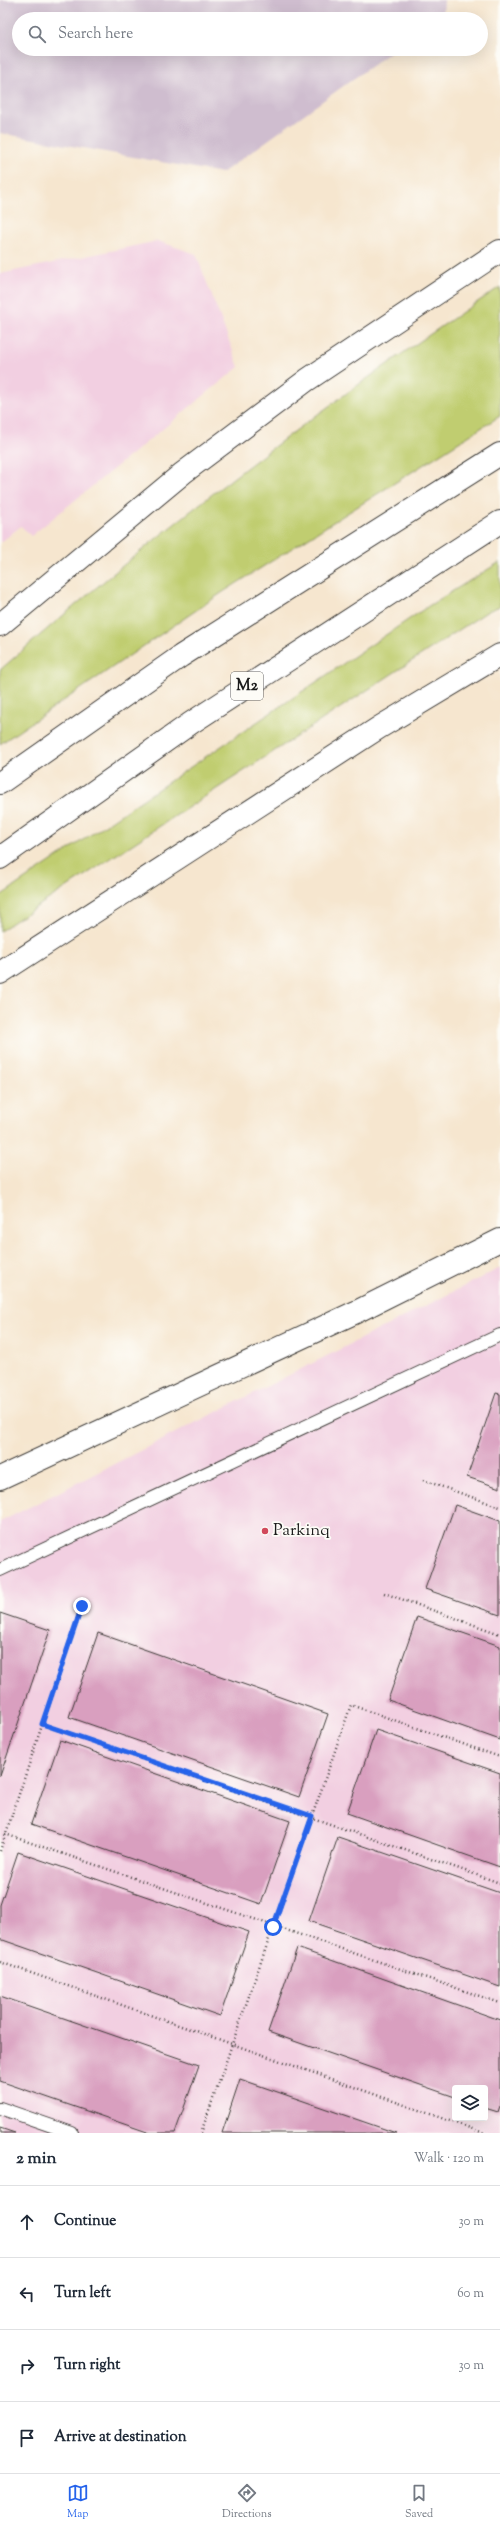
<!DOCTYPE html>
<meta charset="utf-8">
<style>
body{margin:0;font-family:"Sorts Mill Goudy",serif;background:#f6f6f7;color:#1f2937}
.controls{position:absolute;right:12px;bottom:12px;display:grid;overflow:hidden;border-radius:4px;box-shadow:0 4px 16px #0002}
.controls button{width:36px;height:36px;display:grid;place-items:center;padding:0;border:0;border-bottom:1px solid #e0e1e3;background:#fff;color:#1f2937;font:20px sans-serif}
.stop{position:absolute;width:12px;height:12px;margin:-9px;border:3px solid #2563eb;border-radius:50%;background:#fff}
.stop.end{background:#2563eb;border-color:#fff;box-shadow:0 1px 4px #0008}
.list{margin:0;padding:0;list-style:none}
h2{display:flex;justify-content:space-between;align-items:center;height:52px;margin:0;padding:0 16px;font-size:17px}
h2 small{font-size:13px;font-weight:400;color:#747a83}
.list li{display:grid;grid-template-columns:26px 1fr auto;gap:12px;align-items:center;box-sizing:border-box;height:72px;padding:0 16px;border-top:1px solid #e0e1e3}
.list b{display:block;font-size:15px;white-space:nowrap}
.list em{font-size:13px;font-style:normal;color:#747a83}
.icon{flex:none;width:22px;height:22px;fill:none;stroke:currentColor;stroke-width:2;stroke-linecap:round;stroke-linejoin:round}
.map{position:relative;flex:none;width:500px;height:2133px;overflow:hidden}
.search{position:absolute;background:#fff;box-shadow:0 4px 16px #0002;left:12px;right:12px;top:12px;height:44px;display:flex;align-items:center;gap:10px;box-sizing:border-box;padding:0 14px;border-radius:22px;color:#747a83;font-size:15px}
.sheet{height:340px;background:#fff}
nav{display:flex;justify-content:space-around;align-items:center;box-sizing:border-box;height:56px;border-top:1px solid #e0e1e3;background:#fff;font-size:11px;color:#747a83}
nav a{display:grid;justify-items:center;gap:2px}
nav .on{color:#2563eb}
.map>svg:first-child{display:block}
.built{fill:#f2cfe1;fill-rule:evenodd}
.industrial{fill:#cfbdcf}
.green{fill:#c0cd6f;stroke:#6e7446}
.building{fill:#d99fbf}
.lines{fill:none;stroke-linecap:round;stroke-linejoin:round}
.service-casing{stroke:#3d3a37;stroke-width:14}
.minor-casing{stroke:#3d3a37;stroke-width:24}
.motorway-casing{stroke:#3d3a37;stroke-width:24}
.path{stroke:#3d3a37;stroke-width:2.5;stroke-dasharray:1 3;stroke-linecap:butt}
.service{stroke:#fff;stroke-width:12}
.minor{stroke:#fff;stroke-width:22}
.motorway{stroke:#fff;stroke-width:22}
.route{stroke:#2563eb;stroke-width:5}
.poi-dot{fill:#d1495b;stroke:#fdfcf7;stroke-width:1.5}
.labels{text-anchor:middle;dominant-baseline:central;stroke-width:3.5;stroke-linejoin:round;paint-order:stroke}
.shield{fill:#fdfcf7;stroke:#605f5e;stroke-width:1}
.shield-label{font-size:16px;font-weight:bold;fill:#1c1c1c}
.poi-label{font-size:17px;fill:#1c1c1c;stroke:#fdfcf7;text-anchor:start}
</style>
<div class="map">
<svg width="500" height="2133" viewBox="0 0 500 2133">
<rect width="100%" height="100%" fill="#fdfcf7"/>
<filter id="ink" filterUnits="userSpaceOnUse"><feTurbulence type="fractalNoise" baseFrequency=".025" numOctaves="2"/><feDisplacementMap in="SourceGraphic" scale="8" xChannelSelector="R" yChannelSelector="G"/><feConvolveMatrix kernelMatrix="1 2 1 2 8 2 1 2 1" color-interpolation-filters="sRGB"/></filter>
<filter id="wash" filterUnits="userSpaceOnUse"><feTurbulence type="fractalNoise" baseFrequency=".012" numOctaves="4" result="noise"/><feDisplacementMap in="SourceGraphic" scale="16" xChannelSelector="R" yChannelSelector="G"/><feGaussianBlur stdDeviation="0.9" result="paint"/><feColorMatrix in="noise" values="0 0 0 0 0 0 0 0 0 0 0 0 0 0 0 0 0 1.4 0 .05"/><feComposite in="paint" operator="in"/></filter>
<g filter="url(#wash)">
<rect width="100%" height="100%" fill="#f6e6cf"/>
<g class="built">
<path d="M158 241 196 254 239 367 31 536 21 526 0 543V274Z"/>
<path d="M500 1268V2133H0V1522ZM455 2088H485V2118H455Z"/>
</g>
<path class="industrial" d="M0 0H444L443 14 437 19H19V49H395L222 173 0 133Z"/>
<g class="green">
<path d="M500 287V416L220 594 0 744V670C158 531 325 403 500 287Z"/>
<path d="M500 562V606L488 611 0 931V896L430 605Z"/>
</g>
<g id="blocks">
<g class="building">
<path d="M496 1393 500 1394V1488L467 1477Z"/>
<path d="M455 1505 500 1521V1615L425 1589Z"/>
<path d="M0 1613 50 1630 0 1776Z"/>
<path d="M417 1617 500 1646V1740L388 1700Z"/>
<path d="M98 1633 328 1714 299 1797 69 1717Z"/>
<path d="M376 1730 500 1773V1867L347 1813Z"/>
<path d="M60 1740 290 1821 261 1904 31 1824Z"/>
<path d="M338 1837 500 1893V1987L309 1921Z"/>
<path d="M18 1852 249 1932 220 2016 0 1939V1905Z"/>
<path d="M297 1948 500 2020V2106L498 2112 485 2108V2088H455V2097L268 2032Z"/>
<path d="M0 1996 199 2065 175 2133H150L0 2081Z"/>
<path d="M240 2079 396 2133H222Z"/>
<path d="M0 2128 15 2133H0Z"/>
</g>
</g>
</g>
<g filter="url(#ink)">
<use href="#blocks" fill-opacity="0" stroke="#3d3a37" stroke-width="1"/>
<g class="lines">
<defs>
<g id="service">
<path d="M0 1570 500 1335"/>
<path d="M0 2108 72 2133"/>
</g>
<path id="minor" d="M0 1478 356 1312 500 1240"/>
<g id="motorway">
<path d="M0 625 183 473 307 380 500 251"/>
<path d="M0 783 181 656 500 454"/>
<path d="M0 858 191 723 500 522"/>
<path d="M0 973 380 727 500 655"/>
</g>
</defs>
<use href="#service" class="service-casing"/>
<use href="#minor" class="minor-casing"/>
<use href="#motorway" class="motorway-casing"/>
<g class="path">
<path d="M423 1480 500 1507"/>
<path d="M384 1593 500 1634"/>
<path d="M42 1724 500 1883"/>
<path d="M5 1834 500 2003"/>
<path d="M0 1851 82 1606"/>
<path d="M0 1962 484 2133"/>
<path d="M201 2133 351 1705 500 1757"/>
</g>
<use href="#service" class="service"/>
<use href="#minor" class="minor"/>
<use href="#motorway" class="motorway"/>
</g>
</g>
<g class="lines" filter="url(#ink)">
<path class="route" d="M82 1606 42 1724 312 1816 273 1927"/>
</g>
<circle class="poi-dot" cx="265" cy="1531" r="4"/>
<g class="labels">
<rect class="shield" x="231" y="672" width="32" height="28" rx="3"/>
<g class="shield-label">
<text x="247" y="686">M2</text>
</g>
<g class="poi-label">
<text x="273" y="1531">Parkinq</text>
</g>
</g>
</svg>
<div class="controls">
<button><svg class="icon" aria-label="layers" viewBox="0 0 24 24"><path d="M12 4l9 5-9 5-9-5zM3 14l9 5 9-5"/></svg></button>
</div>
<div class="stop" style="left:273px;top:1927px"></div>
<div class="stop end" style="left:82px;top:1606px"></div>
<div class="search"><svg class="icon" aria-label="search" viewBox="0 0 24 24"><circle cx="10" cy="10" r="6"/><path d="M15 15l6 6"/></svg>Search here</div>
</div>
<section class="sheet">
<h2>2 min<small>Walk · 120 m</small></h2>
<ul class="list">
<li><svg class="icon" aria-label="ahead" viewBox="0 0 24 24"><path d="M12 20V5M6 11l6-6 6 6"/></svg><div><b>Continue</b></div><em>30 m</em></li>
<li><svg class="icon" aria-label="left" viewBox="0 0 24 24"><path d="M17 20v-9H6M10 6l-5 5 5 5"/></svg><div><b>Turn left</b></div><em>60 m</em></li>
<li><svg class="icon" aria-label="right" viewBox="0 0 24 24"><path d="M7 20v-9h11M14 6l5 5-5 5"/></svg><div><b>Turn right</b></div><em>30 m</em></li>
<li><svg class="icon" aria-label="arrive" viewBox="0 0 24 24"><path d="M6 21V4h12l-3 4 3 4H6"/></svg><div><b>Arrive at destination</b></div></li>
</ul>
</section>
<nav>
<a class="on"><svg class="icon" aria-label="map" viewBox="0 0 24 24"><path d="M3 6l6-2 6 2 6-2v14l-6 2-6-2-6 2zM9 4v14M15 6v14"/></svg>Map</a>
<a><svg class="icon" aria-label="directions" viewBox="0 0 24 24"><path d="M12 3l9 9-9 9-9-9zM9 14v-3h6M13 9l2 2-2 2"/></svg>Directions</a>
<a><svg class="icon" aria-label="saved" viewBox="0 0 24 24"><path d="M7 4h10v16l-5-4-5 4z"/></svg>Saved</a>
</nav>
